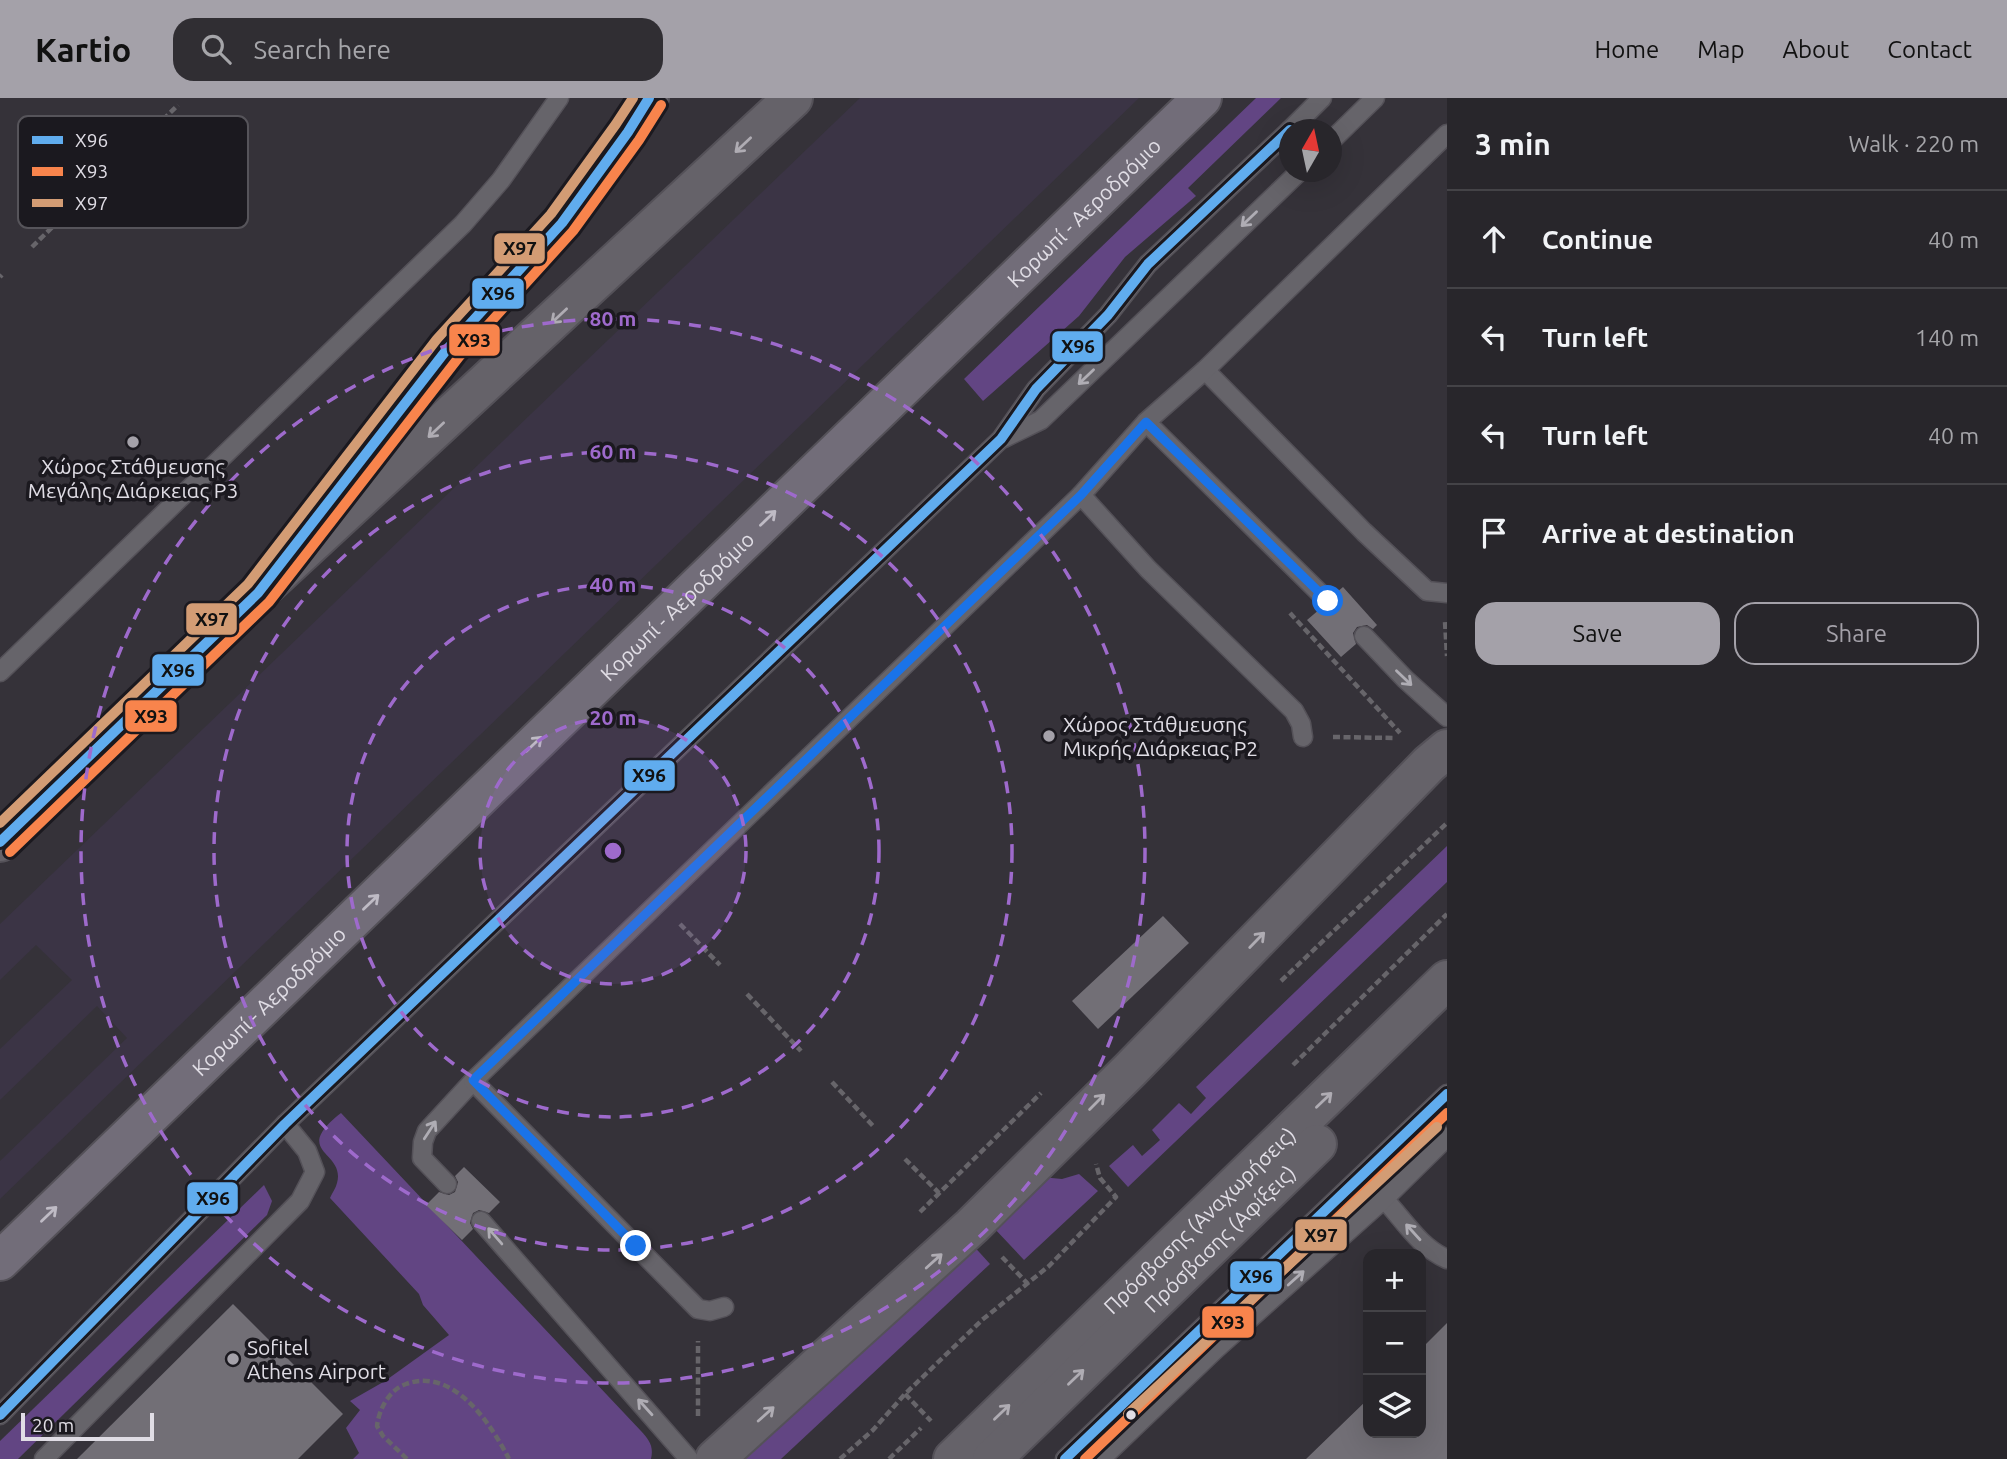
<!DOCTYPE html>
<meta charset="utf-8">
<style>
body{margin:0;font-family:Ubuntu,sans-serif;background:#302e33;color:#f1f3f6}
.controls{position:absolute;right:21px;bottom:21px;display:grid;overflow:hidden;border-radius:14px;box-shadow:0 7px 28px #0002}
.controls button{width:63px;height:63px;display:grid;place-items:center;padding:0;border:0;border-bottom:2px solid #444347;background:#28262b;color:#f1f3f6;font:35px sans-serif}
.compass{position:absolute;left:1279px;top:21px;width:63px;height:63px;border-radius:50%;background:#28262b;box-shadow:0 7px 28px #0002;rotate:9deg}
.scale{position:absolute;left:21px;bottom:18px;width:133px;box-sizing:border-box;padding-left:7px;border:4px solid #e0dde5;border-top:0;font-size:19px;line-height:24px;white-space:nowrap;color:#e0dde5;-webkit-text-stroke:5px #1b191f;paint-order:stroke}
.stop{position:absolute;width:21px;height:21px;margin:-16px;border:5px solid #1a73e8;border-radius:50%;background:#fff}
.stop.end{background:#1a73e8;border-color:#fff;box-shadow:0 2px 7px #0008}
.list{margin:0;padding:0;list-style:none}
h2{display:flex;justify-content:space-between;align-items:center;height:91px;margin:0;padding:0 28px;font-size:30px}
h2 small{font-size:23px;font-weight:400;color:#a5a5a9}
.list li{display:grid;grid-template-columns:46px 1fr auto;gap:21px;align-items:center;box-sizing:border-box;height:98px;padding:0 28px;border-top:2px solid #444347}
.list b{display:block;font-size:26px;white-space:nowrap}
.list em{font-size:23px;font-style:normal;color:#a5a5a9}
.actions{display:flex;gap:14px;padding:21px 28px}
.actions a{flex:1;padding:16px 0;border:2px solid #a4a1a9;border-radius:21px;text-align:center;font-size:24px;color:#a4a1a9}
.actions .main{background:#a4a1a9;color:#111}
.icon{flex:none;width:38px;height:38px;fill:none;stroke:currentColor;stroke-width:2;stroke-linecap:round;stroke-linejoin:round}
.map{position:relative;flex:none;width:1447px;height:1361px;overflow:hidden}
header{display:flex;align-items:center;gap:42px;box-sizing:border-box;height:98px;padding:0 35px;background:#a4a1a9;color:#111}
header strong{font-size:33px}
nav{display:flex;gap:38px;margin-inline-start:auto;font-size:24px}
.search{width:490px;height:63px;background:#302e33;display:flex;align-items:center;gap:18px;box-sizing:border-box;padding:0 24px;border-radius:21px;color:#a5a5a9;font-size:26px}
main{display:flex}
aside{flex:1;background:#28262b}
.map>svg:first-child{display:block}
.built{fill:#3b3445}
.green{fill:#624583}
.building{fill:#726f76}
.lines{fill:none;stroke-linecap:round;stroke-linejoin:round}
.lane-casing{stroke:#545158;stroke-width:21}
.secondary-casing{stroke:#545158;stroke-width:42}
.highway-casing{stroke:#545158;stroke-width:42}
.path{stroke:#67656a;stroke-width:4.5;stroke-dasharray:7 3.5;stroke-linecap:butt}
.lane{stroke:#66646a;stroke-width:18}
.secondary{stroke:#656269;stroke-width:38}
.highway{stroke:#726d79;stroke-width:38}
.bus-1-casing{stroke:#1b191f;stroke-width:16}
.bus-2-casing{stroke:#1b191f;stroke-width:16}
.bus-3-casing{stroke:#1b191f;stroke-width:16}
.bus-1{stroke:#60acee;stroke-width:10}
.bus-2{stroke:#f8844c;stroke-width:10}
.bus-3{stroke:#d39c74;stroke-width:10}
.oneway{stroke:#afacb3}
.oneway2{stroke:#afadb4}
.oneway3{stroke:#bfbbc5}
.route{stroke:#1a73e8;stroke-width:9}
.ring{fill:none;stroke:#9e6acc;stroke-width:3.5;stroke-dasharray:12 9}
.poi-dot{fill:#a4a1a9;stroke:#1b191f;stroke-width:2.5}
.bus-dot{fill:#e0dde5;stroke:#1b191f;stroke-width:2.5}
.labels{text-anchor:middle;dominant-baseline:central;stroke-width:7;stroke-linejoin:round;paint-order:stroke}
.street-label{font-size:21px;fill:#e0dde5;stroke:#1b191f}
.poi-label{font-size:21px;fill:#e0dde5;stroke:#1b191f;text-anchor:start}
.key{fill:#1b191f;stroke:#56545a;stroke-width:2}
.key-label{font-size:19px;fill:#e0dde5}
.centre{fill:#9e6acc;stroke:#1b191f;stroke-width:3.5}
.ring-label{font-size:21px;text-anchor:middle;font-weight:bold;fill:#9e6acc;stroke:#1b191f;stroke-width:7;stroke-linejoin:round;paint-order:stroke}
.line-badge{stroke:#1b191f;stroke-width:2.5}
.pale-badge-label{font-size:19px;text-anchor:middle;font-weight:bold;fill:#111}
</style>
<header>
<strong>Kartio</strong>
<div class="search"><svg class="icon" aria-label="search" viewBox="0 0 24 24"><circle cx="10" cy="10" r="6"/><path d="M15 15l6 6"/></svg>Search here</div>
<nav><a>Home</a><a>Map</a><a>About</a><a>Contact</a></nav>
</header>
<main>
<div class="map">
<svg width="1447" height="1361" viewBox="0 0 1447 1361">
<rect width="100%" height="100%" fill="#353239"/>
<path class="built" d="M860 0H1139L0 1101V1063L127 940 97 908 0 1002V951L72 882 36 847 0 882V826Z"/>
<g class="green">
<path d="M1256 0H1281L1188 90 1196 98 1125 159 1079 218 983 303 964 281Z"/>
<path d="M1447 748V784L1128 1089 1109 1068 1133 1047 1142 1058 1160 1042 1152 1032 1179 1005 1191 1016 1206 1000 1196 989Z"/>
<path d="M341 1015 641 1333C649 1342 654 1348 651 1361H353L359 1355 346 1330 360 1312 350 1303 385 1283 449 1237 423 1207 419 1196 330 1100C332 1095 336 1090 337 1085 346 1053 290 1055 341 1015Z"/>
<path d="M1079 1076 1098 1093 1024 1162 993 1129 1041 1079 1062 1081Z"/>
<path d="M264 1087 272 1103 267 1117 18 1361H0V1343Z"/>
<path d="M970 1144 990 1166 781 1361H739Z"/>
</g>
<g class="building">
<path d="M1343 489 1377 527 1373 531 1367 527 1357 529 1353 535 1356 546 1341 559 1307 522 1320 511 1326 514 1336 511 1339 505 1336 495Z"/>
<path d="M1163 818 1189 845 1098 931 1072 903Z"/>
<path d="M464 1069 500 1104 489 1115 479 1112 473 1115 470 1125 473 1131 462 1142 426 1107 439 1094 449 1097 455 1094 458 1084 455 1078Z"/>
<path d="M233 1206 343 1316 298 1361H77Z"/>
<path d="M1447 1225V1361H1306L1368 1301V1335H1421V1251Z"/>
</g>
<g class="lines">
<defs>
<g id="lane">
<path d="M1290 32 1322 0"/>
<path d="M1332 42 1375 0"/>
<path d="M1205 272 1364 434 1427 493 1447 495"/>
<path d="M1146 324 1328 503"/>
<path d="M1004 340 1041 322 1299 74"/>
<path d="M1081 397 1146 324 1205 272 1447 36"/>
<path d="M1364 538 1405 581 1447 619"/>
<path d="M0 574 463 126 501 82 559 0"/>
<path d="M447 1086 422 1060 423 1044 427 1033 473 983"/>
<path d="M1384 1101C1404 1122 1419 1149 1447 1161"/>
<path d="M481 1123 689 1361"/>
<path d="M724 1209 710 1213 698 1211 473 983 1081 397 1148 471 1294 613 1301 626 1303 639"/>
<path d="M0 1317 285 1026 1001 341 1036 291 1108 217 1148 166 1290 32"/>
<path d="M44 1361 300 1103 315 1074 307 1053 285 1026"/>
<path d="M1065 1361 1447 996"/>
<path d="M1101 1361 1216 1251 1384 1101 1447 1039"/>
</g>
<g id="secondary">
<path d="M323 411 448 250 562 125 628 34 649 0"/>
<path d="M0 744 258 495 793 0"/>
<path d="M715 1361 972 1128 1130 972 1429 666 1447 651"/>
<path id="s1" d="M953 1361 1447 882"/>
<path id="s2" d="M992 1361 1317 1046"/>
</g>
<g id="highway">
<path id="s3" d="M0 1163 1202 0"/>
</g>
</defs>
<use href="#lane" class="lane-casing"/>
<use href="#secondary" class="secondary-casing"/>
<use href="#highway" class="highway-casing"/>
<g class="path">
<path d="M118 66 178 7"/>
<path d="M32 149 87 95"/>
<path d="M0 179 2 177"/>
<path d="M1290 515 1400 635"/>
<path d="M1445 524 1447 558"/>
<path d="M1333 639 1394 640"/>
<path d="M680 826 720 867"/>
<path d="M1281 883 1447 725"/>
<path d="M747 896 801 953"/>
<path d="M1293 967 1447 816"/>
<path d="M832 984 875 1030"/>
<path d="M905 1061 939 1095"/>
<path d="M920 1114 1041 995"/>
<path d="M1002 1159 1028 1186"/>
<path d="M905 1296 931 1323"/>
<path d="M698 1318V1243"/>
<path d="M407 1361 383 1338 377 1328C379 1311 389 1292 406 1286 453 1269 490 1324 509 1361"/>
<path d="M840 1361 873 1332 905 1296 982 1222 1049 1168 1116 1099 1100 1080 1096 1066"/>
<path d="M889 1361 921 1330"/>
</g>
<use href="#lane" class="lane"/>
<use href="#secondary" class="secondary"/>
<use href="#highway" class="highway"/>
<defs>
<g id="bus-1">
<path d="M0 744 258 495 448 250 562 125 628 34 649 0"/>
<path d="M0 1317 285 1026 1001 341 1036 291 1108 217 1148 166 1290 32"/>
<path d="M1065 1361 1447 996"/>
</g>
<g id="bus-2">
<path d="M10 754 269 504 459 259 573 133 639 42 661 7"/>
<path d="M1085 1361 1447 1015"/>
</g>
<g id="bus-3">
<path d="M0 725 248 486 437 241 551 116 616 26 633 0"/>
<path d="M1128 1316 1437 1029"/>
</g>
</defs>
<use href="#bus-1" class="bus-1-casing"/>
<use href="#bus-2" class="bus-2-casing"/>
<use href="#bus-3" class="bus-3-casing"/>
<use href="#bus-1" class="bus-1"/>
<use href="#bus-2" class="bus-2"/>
<use href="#bus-3" class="bus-3"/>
</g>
<defs><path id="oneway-shaft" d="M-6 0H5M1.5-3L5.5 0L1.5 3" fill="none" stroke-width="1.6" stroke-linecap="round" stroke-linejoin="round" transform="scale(1.75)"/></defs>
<g class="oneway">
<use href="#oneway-shaft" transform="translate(743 47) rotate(137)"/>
<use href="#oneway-shaft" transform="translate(559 218) rotate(137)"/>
<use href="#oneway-shaft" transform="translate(436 332) rotate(137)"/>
<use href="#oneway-shaft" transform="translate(1257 842) rotate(-46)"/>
<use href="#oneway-shaft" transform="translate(1324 1002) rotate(-44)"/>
<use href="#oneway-shaft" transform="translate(1097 1004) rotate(-45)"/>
<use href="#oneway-shaft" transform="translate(934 1163) rotate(-42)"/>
<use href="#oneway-shaft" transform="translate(1076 1279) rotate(-44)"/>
<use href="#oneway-shaft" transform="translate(1002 1314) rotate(-44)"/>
<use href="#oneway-shaft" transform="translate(766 1316) rotate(-42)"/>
</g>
<g class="oneway2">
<use href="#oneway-shaft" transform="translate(1249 121) rotate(136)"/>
<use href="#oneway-shaft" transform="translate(1086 279) rotate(136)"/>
<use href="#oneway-shaft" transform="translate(1404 580) rotate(44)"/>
<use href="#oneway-shaft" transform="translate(430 1032) rotate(-57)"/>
<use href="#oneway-shaft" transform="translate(1413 1134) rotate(-132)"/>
<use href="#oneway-shaft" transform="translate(495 1138) rotate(-131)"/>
<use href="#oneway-shaft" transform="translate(1296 1180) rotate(-42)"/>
<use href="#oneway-shaft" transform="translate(645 1309) rotate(-132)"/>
</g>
<g class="oneway3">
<use href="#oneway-shaft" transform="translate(768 420) rotate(-44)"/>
<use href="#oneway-shaft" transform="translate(534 646) rotate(-44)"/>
<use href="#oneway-shaft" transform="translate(371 804) rotate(-44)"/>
<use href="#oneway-shaft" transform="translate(49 1116) rotate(-44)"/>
</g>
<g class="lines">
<path class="route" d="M636 1148 473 982 1081 397 1146 324 1328 503"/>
</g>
<circle cx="613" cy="753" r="133" fill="#9e6acc" fill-opacity=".12"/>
<g class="ring">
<circle cx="613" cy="753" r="133"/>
<circle cx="613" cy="753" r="266"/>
<circle cx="613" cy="753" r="399"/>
<circle cx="613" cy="753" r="532"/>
</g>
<g class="poi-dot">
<circle cx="133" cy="344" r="7"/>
<circle cx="1049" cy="638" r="7"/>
<circle cx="233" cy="1261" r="7"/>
</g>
<circle class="bus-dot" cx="1131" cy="1317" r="6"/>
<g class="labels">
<g class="street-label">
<text stroke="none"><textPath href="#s3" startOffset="1508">Κορωπί - Αεροδρόμιο</textPath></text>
<text stroke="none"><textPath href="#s3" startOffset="942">Κορωπί - Αεροδρόμιο</textPath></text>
<text stroke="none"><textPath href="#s3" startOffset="374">Κορωπί - Αεροδρόμιο</textPath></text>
<text stroke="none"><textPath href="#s1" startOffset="343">Πρόσβασης (Αναχωρήσεις)</textPath></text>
<text stroke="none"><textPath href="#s2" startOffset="317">Πρόσβασης (Αφίξεις)</textPath></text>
</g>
<g class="poi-label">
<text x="133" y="368" text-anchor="middle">Χώρος Στάθμευσης<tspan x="133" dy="24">Μεγάλης Διάρκειας P3</tspan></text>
<text x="1063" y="626">Χώρος Στάθμευσης<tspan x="1063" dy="24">Μικρής Διάρκειας P2</tspan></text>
<text x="247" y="1249">Sofitel<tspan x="247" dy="24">Athens Airport</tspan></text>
</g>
</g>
<rect x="18" y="18" width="230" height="112" rx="10" class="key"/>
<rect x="32" y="38" width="31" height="8" fill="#60acee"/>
<rect x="32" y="69" width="31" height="9" fill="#f8844c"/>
<rect x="32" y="101" width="31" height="8" fill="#d39c74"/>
<g class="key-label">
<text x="75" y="49">Χ96</text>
<text x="75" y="80">X93</text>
<text x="75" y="112">X97</text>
</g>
<circle cx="613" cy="753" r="10" class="centre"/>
<g class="ring-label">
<text x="613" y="228">80 m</text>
<text x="613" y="361">60 m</text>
<text x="613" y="494">40 m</text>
<text x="613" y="627">20 m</text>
</g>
<g class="line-badge">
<rect x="493" y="134" width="53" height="33" rx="7" fill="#d39c74"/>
<rect x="471" y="179" width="54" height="33" rx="7" fill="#60acee"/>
<rect x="448" y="225" width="53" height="34" rx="7" fill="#f8844c"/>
<rect x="1051" y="232" width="53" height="33" rx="7" fill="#60acee"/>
<rect x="185" y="504" width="53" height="34" rx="7" fill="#d39c74"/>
<rect x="151" y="555" width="54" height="34" rx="7" fill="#60acee"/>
<rect x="124" y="601" width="54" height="34" rx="7" fill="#f8844c"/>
<rect x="623" y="661" width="53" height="33" rx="7" fill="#60acee"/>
<rect x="186" y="1083" width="53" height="34" rx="7" fill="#60acee"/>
<rect x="1294" y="1120" width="54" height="34" rx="7" fill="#d39c74"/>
<rect x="1229" y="1162" width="54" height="33" rx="7" fill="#60acee"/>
<rect x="1201" y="1207" width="54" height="34" rx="7" fill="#f8844c"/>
</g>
<g class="pale-badge-label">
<text x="520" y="157">X97</text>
<text x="498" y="202">Χ96</text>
<text x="474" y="249">X93</text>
<text x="1078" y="255">Χ96</text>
<text x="212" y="528">X97</text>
<text x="178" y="579">Χ96</text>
<text x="151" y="625">X93</text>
<text x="649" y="684">Χ96</text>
<text x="213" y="1107">Χ96</text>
<text x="1321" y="1144">X97</text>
<text x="1256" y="1185">Χ96</text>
<text x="1228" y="1231">X93</text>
</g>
</svg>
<div class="controls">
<button>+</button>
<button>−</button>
<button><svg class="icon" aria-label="layers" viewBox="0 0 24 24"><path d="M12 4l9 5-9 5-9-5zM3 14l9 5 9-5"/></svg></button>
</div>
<svg class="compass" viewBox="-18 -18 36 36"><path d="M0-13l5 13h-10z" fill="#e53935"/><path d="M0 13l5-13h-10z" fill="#a5a5a9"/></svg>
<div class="scale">20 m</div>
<div class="stop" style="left:1328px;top:503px"></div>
<div class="stop end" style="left:636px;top:1148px"></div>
</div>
<aside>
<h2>3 min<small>Walk · 220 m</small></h2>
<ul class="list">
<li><svg class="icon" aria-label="ahead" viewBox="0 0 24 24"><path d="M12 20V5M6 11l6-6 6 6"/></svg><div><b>Continue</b></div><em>40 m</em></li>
<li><svg class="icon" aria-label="left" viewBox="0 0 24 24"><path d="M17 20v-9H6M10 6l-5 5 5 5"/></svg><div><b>Turn left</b></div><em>140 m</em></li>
<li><svg class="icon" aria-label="left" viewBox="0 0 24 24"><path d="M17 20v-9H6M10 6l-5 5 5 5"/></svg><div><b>Turn left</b></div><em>40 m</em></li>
<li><svg class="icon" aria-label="arrive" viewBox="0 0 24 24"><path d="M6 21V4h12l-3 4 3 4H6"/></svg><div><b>Arrive at destination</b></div></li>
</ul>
<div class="actions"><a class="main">Save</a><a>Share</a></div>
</aside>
</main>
